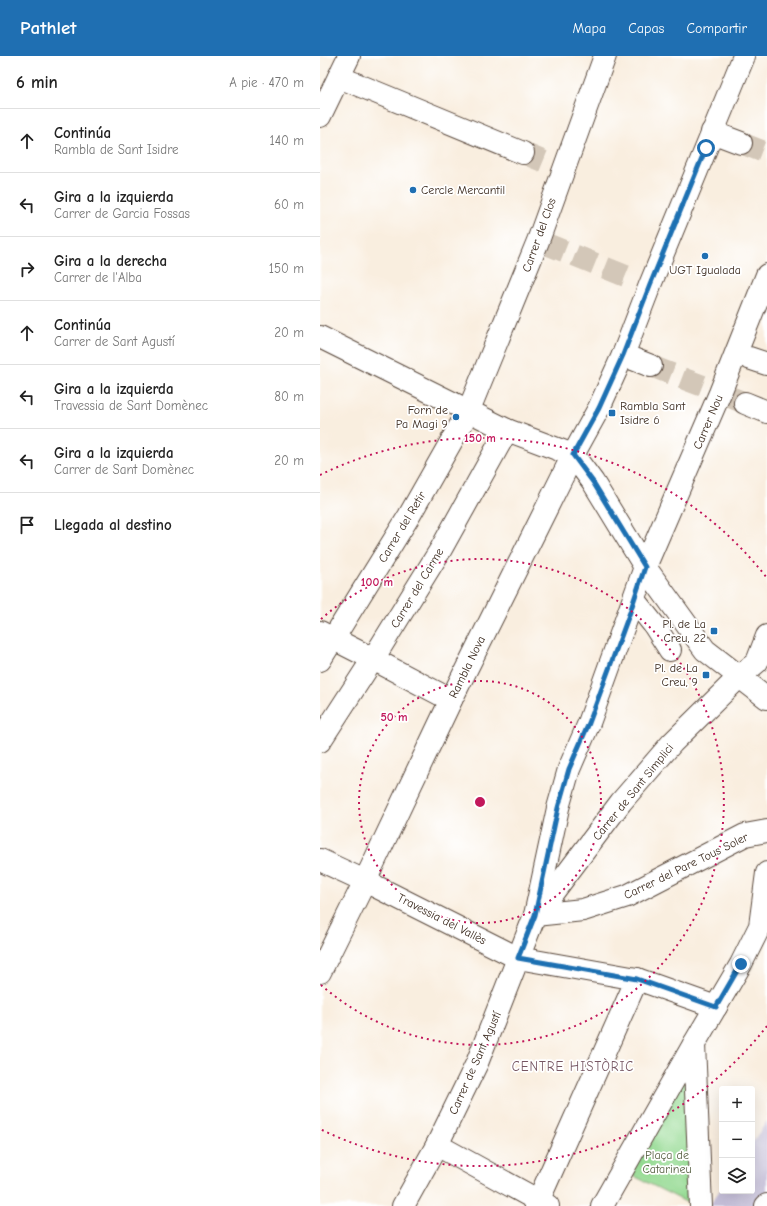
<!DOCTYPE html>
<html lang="es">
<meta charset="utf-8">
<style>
body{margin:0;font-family:"Comic Neue",sans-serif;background:#f6f6f6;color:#222}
.controls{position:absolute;right:12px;bottom:12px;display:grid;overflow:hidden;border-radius:4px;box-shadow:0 4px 16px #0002}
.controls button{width:36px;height:36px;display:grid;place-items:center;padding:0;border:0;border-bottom:1px solid #e0e0e0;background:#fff;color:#222;font:20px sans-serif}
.stop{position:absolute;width:12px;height:12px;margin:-9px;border:3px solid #1f6fb2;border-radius:50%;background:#fff}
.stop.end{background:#1f6fb2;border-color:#fff;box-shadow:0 1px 4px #0008}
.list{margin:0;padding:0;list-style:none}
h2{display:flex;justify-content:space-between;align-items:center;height:52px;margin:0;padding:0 16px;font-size:17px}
h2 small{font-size:13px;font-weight:400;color:#767676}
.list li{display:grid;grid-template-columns:26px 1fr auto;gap:12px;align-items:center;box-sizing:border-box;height:64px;padding:0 16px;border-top:1px solid #e0e0e0}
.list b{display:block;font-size:15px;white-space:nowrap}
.list p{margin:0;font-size:13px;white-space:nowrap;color:#767676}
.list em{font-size:13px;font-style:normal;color:#767676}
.icon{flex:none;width:22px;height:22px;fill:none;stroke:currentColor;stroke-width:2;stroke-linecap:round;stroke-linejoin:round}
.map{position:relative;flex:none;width:447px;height:1150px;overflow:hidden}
header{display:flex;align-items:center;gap:24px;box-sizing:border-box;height:56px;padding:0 20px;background:#1f6fb2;color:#fff}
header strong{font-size:19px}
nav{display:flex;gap:22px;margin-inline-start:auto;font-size:14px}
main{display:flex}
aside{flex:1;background:#fff}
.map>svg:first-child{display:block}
.industrial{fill:#c6c0da}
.green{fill:#95da93;stroke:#688258}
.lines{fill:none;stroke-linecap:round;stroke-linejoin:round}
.minor-tunnel{stroke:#d3c7b8;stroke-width:22;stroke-dasharray:22 11;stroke-linecap:butt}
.minor-casing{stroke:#58473b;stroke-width:24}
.minor{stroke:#fff;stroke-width:22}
.route{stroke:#1f6fb2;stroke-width:5}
.ring{fill:none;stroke:#c2185b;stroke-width:2;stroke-dasharray:2 4}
.poi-dot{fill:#1f6fb2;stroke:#fff;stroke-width:1.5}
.labels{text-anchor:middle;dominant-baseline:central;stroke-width:3.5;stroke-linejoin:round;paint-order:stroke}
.poi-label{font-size:12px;fill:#3b2a1e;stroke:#fff;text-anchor:end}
.street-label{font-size:12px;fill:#3b2a1e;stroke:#fff}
.park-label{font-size:12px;fill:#565f41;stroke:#fff}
.neighbourhood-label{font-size:13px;letter-spacing:1px;fill:#765662;stroke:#fff}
.centre{fill:#c2185b;stroke:#fff;stroke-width:2}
.ring-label{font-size:12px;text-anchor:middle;font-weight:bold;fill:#c2185b;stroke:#fff;stroke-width:3.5;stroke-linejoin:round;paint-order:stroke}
</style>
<header>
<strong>Pathlet</strong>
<nav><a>Mapa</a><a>Capas</a><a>Compartir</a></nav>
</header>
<main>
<aside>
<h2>6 min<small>A pie · 470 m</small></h2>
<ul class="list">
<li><svg class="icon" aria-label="ahead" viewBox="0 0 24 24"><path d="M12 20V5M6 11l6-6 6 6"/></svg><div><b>Continúa</b><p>Rambla de Sant Isidre</p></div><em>140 m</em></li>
<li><svg class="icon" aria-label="left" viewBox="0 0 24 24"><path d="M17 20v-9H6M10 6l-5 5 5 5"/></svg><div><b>Gira a la izquierda</b><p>Carrer de Garcia Fossas</p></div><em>60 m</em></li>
<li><svg class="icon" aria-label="right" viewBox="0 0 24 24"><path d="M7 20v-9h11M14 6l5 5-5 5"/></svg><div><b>Gira a la derecha</b><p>Carrer de l'Alba</p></div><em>150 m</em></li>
<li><svg class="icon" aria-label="ahead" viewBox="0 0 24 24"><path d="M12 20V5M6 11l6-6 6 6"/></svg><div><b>Continúa</b><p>Carrer de Sant Agustí</p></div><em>20 m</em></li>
<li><svg class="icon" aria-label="left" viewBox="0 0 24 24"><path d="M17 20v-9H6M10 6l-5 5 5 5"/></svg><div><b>Gira a la izquierda</b><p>Travessia de Sant Domènec</p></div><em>80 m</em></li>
<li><svg class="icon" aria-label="left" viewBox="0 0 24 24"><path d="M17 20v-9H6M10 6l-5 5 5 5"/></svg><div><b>Gira a la izquierda</b><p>Carrer de Sant Domènec</p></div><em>20 m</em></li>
<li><svg class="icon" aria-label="arrive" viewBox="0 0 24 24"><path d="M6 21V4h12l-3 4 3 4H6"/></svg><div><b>Llegada al destino</b></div></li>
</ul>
</aside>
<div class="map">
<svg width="447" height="1150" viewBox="0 0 447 1150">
<rect width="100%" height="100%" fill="#fff"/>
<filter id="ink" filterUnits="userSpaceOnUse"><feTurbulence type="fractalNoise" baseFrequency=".025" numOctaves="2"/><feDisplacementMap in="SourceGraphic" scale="8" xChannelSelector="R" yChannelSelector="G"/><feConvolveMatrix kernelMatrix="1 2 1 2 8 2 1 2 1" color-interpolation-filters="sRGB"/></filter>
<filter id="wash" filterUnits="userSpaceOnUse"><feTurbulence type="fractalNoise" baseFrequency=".012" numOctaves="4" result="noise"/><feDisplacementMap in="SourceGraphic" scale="16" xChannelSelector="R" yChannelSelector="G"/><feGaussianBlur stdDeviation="0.9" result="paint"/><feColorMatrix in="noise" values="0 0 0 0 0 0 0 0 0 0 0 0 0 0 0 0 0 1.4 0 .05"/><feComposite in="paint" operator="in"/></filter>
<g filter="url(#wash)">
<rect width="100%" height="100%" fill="#f9eedf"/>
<path class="industrial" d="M447 1065V1150H389L402 1131V1135H432V1087Z"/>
<path class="green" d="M362 1021 371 1025 374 1150 310 1118Z"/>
</g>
<g filter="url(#ink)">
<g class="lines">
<g class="minor-tunnel">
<path d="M421 87 447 97"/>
<path d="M203 97 237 111"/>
<path d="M224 187 313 223"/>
<path d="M331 310 393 334"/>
<path d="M405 339 425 347"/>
</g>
<defs>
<g id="minor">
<path d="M19 21 203 97"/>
<path d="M0 60 29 0"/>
<path d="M392 76 421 87"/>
<path d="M0 281 187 374 253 399"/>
<path d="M303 299 331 310"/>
<path d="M429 302 447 308"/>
<path d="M425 347 447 356"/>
<path d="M253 399 273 426 325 511 385 594 447 642"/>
<path d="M314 544 334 569 350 594"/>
<path d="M0 576 53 603 131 644"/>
<path d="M0 604 89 460 148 356 218 185 285 0"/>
<path d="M0 685 53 603 121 493 187 374"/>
<path d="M0 804 45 825 198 902 317 923 396 951"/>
<path d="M219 855 301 746 352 687 419 621 437 606 447 580"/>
<path d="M215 859 263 854 307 840 425 779 447 775"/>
<path d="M0 916 45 825 131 644 253 399 279 352 303 299 330 229 424 0"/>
<path d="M374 988 381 1150"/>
<path d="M117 1089 228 1150"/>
<path d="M83 1150 117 1089 157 1007 215 859 238 752 249 713 269 667 325 511 400 337 447 219"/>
<path d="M216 1150 317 923"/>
<path d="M282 1150 374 988 421 908 440 870 447 817"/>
<path d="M446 1150 447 1149"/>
</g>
</defs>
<use href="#minor" class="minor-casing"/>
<use href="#minor" class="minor"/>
</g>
</g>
<g class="lines" filter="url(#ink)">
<path class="route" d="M386 92 330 229 303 299 279 352 253 399 273 426 325 511 310 556 269 667 249 713 238 752 215 859 198 902 317 923 396 951 421 908"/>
</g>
<g class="ring">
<circle cx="160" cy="746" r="121"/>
<path d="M1 563A243 243 0 1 1 1 929"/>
<path d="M447 970A364 364 0 0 1 0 1073M0 419A364 364 0 0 1 447 522"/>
</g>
<g class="poi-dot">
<circle cx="93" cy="134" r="4"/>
<circle cx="385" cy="200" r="4"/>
<rect x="288" y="353" width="8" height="8" rx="2"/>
<circle cx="136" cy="361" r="4"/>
<rect x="390" y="571" width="8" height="8" rx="2"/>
<rect x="382" y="615" width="8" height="8" rx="2"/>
</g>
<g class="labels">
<g class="poi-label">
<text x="101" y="134" text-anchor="start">Cercle Mercantil</text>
<text x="385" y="214" text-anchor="middle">UGT Igualada</text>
<text x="300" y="350" text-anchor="start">Rambla Sant<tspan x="300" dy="14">Isidre 6</tspan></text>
<text x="128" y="354">Forn de<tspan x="128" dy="14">Pa Magi 9</tspan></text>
<text x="386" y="568">Pl. de La<tspan x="386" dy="14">Creu, 22</tspan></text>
<text x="378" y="612">Pl. de La<tspan x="378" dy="14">Creu, 9</tspan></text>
</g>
<g class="street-label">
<text transform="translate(219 179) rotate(-70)">Carrer del Clos</text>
<text transform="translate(388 366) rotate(-67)">Carrer Nou</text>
<text transform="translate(82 471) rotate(-59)">Carrer del Retir</text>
<text transform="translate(97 532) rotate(-59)">Carrer del Carme</text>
<text transform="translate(147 611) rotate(-64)">Rambla Nova</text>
<text transform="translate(313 736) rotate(-51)">Carrer de Sant Simplici</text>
<text transform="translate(366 810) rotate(-26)">Carrer del Pare Tous Soler</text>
<text transform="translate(122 863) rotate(27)">Travessia del Vallès</text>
<text transform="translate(155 1007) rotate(-66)">Carrer de Sant Agustí</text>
</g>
<g class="park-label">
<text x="347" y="1099">Plaça de<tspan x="347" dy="14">Catarineu</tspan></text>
</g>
<g class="neighbourhood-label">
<text x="253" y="1010">CENTRE HISTÒRIC</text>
</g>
</g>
<circle cx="160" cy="746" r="6" class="centre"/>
<g class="ring-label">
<text x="160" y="386">150 m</text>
<text x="57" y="530">100 m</text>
<text x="74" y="665">50 m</text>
</g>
</svg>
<div class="controls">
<button>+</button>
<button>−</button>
<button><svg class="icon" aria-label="layers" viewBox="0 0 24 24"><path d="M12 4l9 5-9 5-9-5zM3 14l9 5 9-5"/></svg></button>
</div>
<div class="stop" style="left:386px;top:92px"></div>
<div class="stop end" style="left:421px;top:908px"></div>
</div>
</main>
